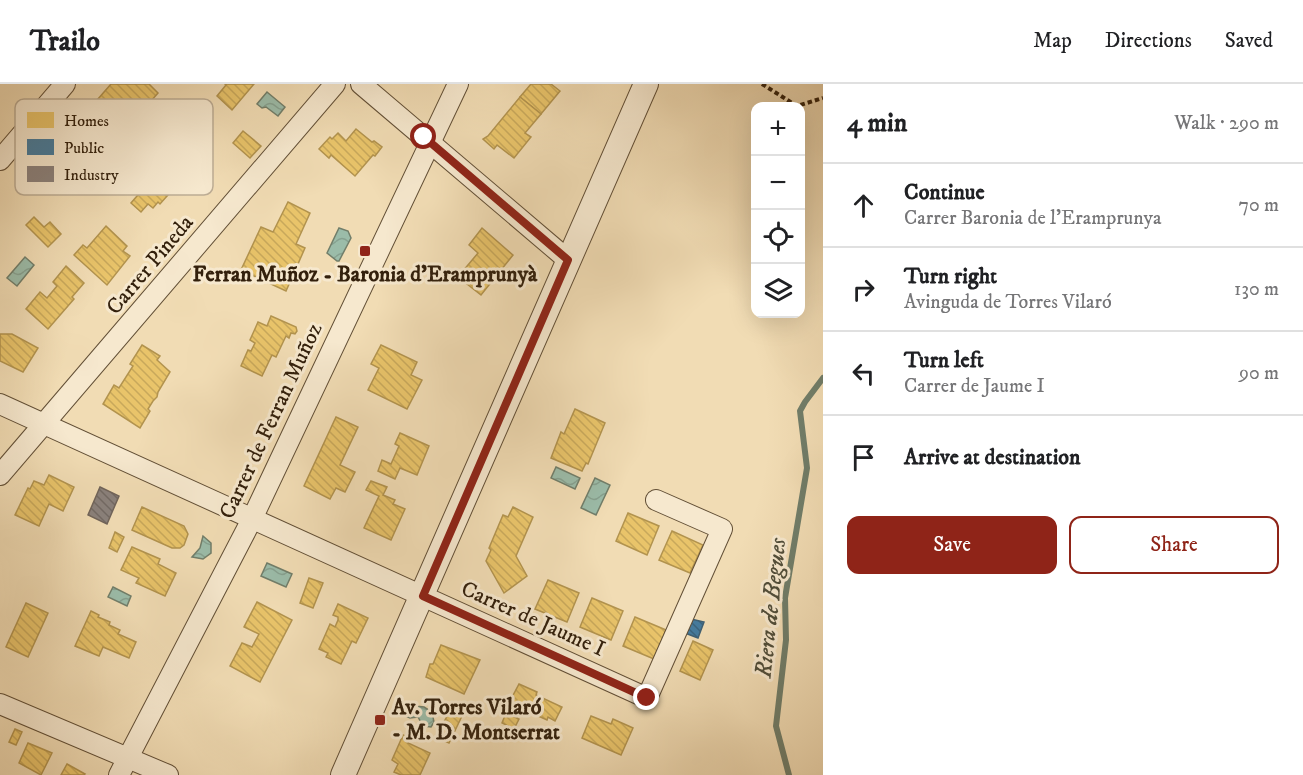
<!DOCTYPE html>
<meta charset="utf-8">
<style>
body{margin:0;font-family:"IM FELL DW Pica",serif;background:#f2f2f2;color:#202124}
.controls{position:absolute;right:18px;top:18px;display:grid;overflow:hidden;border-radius:12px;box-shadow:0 6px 24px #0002}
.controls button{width:54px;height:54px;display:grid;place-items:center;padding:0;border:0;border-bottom:2px solid #e0e0e0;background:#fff;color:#202124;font:30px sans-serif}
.stop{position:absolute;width:18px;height:18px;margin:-14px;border:4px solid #8f2418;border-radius:50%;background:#fff}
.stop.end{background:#8f2418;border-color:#fff;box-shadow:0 2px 6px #0008}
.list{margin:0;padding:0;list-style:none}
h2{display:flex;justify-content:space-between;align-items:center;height:78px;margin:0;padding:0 24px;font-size:26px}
h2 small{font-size:20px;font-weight:400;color:#757577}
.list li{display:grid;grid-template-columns:39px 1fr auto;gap:18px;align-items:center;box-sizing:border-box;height:84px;padding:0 24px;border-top:2px solid #e0e0e0}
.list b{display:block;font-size:22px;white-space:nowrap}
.list p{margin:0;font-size:20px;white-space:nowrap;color:#757577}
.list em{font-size:20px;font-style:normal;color:#757577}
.actions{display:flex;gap:12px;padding:18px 24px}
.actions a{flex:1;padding:14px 0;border:2px solid #8f2418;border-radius:12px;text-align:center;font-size:21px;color:#8f2418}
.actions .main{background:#8f2418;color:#fff}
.icon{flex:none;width:33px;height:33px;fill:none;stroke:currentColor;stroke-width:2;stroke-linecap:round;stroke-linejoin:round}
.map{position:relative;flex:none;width:823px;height:691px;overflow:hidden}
header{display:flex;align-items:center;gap:36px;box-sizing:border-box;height:84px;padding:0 30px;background:#fff;border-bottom:2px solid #e0e0e0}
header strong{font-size:28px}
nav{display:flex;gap:33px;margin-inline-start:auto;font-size:21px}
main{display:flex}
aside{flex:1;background:#fff}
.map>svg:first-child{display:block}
.water{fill:url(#water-waves);stroke:#717e6a;stroke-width:1.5}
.homes{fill:url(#homes-back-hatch);stroke:#b2934e;stroke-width:1.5}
.public{fill:url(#public-back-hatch);stroke:#406072;stroke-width:1.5}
.industry{fill:url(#industry-back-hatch);stroke:#70645a;stroke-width:1.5}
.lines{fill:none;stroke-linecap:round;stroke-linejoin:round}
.stream{stroke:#717e6a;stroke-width:6}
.minor-casing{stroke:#624f36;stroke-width:22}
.tertiary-casing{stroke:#624f36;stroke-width:26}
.path{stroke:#33200c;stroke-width:4;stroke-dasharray:4.5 3;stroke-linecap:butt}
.minor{stroke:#f6e8ce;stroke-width:20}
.tertiary{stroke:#f6e8ce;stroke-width:24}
.route{stroke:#8f2418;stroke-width:8}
.poi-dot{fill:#8f2418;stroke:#f6e8ce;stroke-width:2}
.labels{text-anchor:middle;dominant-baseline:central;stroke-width:6;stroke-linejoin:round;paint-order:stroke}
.street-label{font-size:22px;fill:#33200c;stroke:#f6e8ce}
.poi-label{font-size:22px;font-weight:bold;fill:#33200c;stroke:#f6e8ce}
.water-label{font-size:24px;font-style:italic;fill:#524f3b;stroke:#f6e8ce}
.key{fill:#f6e8ce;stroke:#bcac94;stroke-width:1.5}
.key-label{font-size:16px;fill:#33200c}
</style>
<header>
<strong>Trailo</strong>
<nav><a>Map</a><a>Directions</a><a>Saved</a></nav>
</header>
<main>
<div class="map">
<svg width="823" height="691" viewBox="0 0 823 691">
<defs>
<pattern id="water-waves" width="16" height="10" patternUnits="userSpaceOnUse" patternTransform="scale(1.5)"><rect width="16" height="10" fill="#9bbca9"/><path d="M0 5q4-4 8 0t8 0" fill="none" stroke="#86a190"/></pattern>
<pattern id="homes-back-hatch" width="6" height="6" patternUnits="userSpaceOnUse" patternTransform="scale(1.5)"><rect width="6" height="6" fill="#e9c46a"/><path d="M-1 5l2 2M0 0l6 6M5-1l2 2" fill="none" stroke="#c8a85b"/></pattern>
<pattern id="public-back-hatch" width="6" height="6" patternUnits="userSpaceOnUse" patternTransform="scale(1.5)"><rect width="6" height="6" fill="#457b9d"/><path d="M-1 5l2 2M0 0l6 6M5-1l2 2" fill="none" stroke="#3a647e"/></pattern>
<pattern id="industry-back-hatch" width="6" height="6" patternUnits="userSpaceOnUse" patternTransform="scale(1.5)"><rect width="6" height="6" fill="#8a817c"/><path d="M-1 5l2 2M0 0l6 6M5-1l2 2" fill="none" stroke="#716964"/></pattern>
</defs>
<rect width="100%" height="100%" fill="#f1dcb4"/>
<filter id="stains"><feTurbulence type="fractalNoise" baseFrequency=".00333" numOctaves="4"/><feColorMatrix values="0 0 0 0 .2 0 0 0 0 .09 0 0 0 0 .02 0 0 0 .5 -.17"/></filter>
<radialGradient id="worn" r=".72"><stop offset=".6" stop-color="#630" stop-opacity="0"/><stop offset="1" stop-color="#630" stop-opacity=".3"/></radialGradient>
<g class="water">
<path d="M267 8 285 23 278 32 266 23 262 24 257 20Z"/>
<path d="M339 144 348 147 351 154 339 177H337L327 169Z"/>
<path d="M25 173 34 181 17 202 7 194Z"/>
<path d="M556 383 580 394 575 405 551 394Z"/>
<path d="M595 394 610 401 596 431 581 424Z"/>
<path d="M203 452 211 459V469L203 475 192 473 200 464Z"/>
<path d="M267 479 292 490 286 503 261 492Z"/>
<path d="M113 503 131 512 127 522 108 513Z"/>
<path d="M415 622 424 623 432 628 434 638 431 643 423 642 418 633 410 634 406 632 408 625Z"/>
</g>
<g class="homes">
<path d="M111 0H149L158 9 130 41 98 15Z"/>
<path d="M225 0H254L232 26 217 12 226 1Z"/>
<path d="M531 0H551L560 7 541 30 520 13Z"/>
<path d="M520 13 541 30 525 49 531 53 514 74 497 61 494 65 483 55 488 52Z"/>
<path d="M356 45 372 58 374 57 382 63 375 72 373 71 355 92 331 71 329 74 319 65 330 53 332 55 338 49 346 57Z"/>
<path d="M243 47 261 62 250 74 233 59Z"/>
<path d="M156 90 171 103 166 108 168 111 160 120 158 118 153 124 148 120 141 128 131 119Z"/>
<path d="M288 118 310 129 296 160 305 164 286 207 241 186 261 143 273 148Z"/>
<path d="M34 133 44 143 50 138 61 150 48 163 26 141Z"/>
<path d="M106 142 127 162 123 167 130 172 107 201 74 171 83 161 87 164Z"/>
<path d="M482 144 513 171 481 211 458 193 478 169 469 161Z"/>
<path d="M66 182 84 199 72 213 74 215 48 245 26 225 40 208 47 214 57 202 53 198Z"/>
<path d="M271 232 296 243 297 247 295 250 291 249 289 254 286 252 276 273 272 271 262 292 241 282 248 266 251 267 255 259 250 256 258 238 267 242Z"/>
<path d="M0 250H12L38 264 23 288 0 277Z"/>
<path d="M142 261 160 272 157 276 170 288 158 308 157 313 153 317 148 325 150 327 140 344 103 320 114 301 119 304 133 282 130 280Z"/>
<path d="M381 261 417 278 411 291 422 296 407 325 368 306 379 284 371 280Z"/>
<path d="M575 325 605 339 588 380 586 379 582 387 551 374 561 348 564 350Z"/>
<path d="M336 333 358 343 340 381 355 388 345 408 336 404 330 415 304 402Z"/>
<path d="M400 349 429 362 417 391 400 384 395 395 378 387 382 376 391 380 399 362 395 360Z"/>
<path d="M49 391 74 403 63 427 49 420 39 442 15 431 28 404 30 405 34 397 44 401Z"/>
<path d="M371 397 387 403 383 411 395 416 393 420 405 425 391 456 364 444 379 412 366 406Z"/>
<path d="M142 423 184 442 188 450 184 461 180 464H172L132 446Z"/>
<path d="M513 423 533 433 516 472 527 492 504 509 486 477 491 466 489 464 503 431 508 433Z"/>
<path d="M628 429 659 442 647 471 616 457Z"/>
<path d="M672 447 703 461 690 489 659 476Z"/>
<path d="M115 448 124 453 117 468 109 464Z"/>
<path d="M132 463 160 475 158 480 176 489 165 512 136 499 139 494 121 486Z"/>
<path d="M309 494 323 499 313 524 300 519Z"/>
<path d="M548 496 579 509 567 538 535 525Z"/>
<path d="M592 514 623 527 611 556 580 543Z"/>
<path d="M257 518 292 536 260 598 230 582 242 559 252 563 259 550 244 543Z"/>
<path d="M26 519 48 529 28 573 6 563Z"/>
<path d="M338 520 368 534 356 559 352 557 341 580 326 573 328 569 319 565 330 540 335 543 338 536V533L333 531Z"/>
<path d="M91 527 99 531 98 533 110 538 109 541 120 546 118 550 136 558 129 574 103 563 99 572 75 562Z"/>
<path d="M635 533 666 546 654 575 623 562Z"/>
<path d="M693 557 713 566 700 596 680 587Z"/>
<path d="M441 561 480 576 464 610 426 593 430 580H433Z"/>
<path d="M519 600 537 608 536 611 562 623 555 637 548 633 547 636 509 619Z"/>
<path d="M452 623 462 632 449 659 436 653Z"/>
<path d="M506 629 519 635 514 645 502 639Z"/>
<path d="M591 632 611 640 613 635 633 644 621 671 582 654Z"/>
<path d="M15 645 22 648 16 661 9 658Z"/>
<path d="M403 651 410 655 408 659 430 669 420 691H401L394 688 398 680 392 676Z"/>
<path d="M28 659 52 669 41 691 19 679Z"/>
<path d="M67 680 85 690 84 691H61Z"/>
</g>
<path class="public" d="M691 535 704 538 698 554 685 549Z"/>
<path class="industry" d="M100 403 119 412 107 440 88 431Z"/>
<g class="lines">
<path class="stream" d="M789 691 776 642 786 556 785 514 807 384 800 327 805 318 823 294"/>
<defs>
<g id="minor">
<path d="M361 0 568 176"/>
<path d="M0 76 65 0"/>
<path d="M0 320 647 614 722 445 656 416"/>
<path d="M0 391 335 0"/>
<path d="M0 620 168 691"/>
<path d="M119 691 252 435 458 0"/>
</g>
<path id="tertiary" d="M343 691 646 0"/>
</defs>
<use href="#minor" class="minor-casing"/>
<use href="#tertiary" class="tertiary-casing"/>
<path class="path" d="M762 0 797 22 823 14"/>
<use href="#minor" class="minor"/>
<use href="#tertiary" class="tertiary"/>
</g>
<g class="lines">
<path class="route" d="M424 53 568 176 423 512 647 614"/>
</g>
<g class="poi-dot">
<rect x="359" y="161" width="12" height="12" rx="3"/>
<rect x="374" y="630" width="12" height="12" rx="3"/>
</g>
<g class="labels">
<g class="street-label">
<text transform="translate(150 181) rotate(-50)">Carrer Pineda</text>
<text transform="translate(271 337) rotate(-65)">Carrer de Ferran Muñoz</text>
<text transform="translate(533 535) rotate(24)">Carrer de Jaume I</text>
</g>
<g class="poi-label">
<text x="365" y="190">Ferran Muñoz - Baronia d'Eramprunyà</text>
<text x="392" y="623" text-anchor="start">Av. Torres Vilaró<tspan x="392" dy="25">- M. D. Montserrat</tspan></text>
</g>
<g class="water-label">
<text transform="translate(771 524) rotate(-84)">Riera de Begues</text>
</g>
</g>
<rect x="15" y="15" width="198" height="96" rx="9" class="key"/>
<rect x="27" y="28" width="27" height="16" fill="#e9c46a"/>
<rect x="27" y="55" width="27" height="16" fill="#457b9d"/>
<rect x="27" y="82" width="27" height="16" fill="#8a817c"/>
<g class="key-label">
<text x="64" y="42">Homes</text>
<text x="64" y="69">Public</text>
<text x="64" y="96">Industry</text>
</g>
<rect width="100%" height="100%" filter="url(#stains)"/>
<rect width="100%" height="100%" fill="url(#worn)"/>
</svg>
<div class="controls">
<button>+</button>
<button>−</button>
<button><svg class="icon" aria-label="locate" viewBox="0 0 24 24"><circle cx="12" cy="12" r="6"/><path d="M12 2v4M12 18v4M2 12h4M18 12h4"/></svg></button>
<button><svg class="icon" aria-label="layers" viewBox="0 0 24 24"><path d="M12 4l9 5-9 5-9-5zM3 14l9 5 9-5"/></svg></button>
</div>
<div class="stop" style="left:424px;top:53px"></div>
<div class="stop end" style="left:647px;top:614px"></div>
</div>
<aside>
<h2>4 min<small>Walk · 290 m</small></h2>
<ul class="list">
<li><svg class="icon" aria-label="ahead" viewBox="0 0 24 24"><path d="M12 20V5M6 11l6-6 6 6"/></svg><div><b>Continue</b><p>Carrer Baronia de l'Eramprunya</p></div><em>70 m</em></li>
<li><svg class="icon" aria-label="right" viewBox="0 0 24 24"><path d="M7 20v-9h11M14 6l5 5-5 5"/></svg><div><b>Turn right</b><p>Avinguda de Torres Vilaró</p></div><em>130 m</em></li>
<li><svg class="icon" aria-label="left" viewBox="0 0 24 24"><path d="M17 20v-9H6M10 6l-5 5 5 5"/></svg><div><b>Turn left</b><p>Carrer de Jaume I</p></div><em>90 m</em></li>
<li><svg class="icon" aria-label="arrive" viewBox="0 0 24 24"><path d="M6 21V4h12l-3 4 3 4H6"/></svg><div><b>Arrive at destination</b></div></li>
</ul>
<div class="actions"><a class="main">Save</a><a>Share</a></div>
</aside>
</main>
